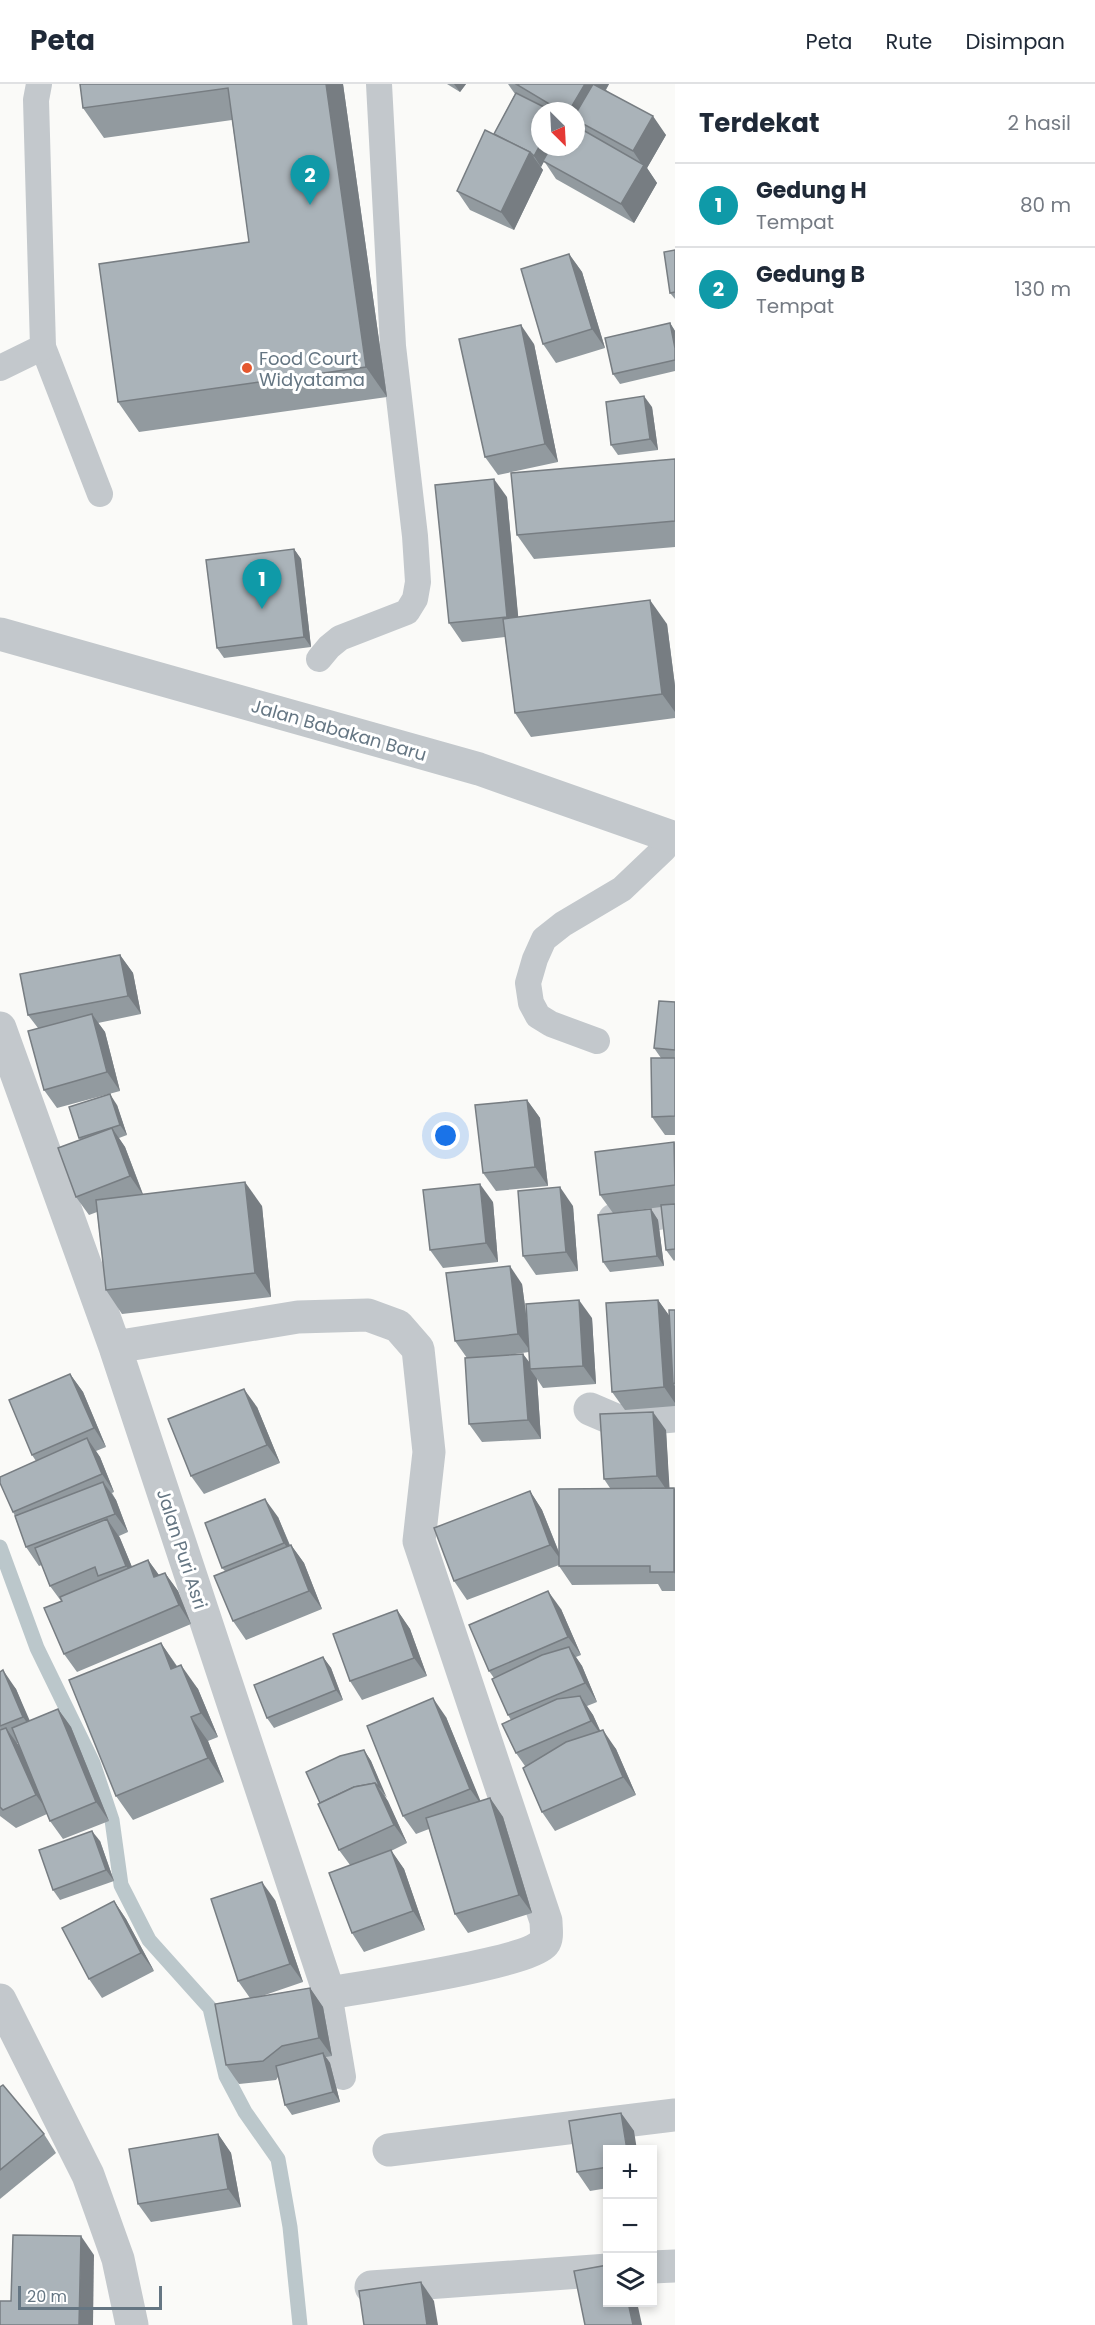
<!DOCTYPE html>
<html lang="id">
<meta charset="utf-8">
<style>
body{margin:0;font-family:Poppins,sans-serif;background:#f2f2f3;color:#1f2937}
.controls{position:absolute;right:18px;bottom:18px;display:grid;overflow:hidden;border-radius:0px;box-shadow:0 3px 9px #0003}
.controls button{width:54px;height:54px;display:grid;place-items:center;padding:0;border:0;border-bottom:2px solid #e0e1e3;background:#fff;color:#1f2937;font:30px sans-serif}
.compass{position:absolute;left:531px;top:18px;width:54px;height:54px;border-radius:50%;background:#fff;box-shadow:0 3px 9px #0003;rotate:156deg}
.scale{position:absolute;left:18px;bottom:15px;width:144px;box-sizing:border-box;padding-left:6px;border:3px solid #657683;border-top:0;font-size:16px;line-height:21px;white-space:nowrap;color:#657683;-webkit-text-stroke:4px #fff;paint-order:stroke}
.you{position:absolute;left:446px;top:1052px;width:21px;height:21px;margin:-15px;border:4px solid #fff;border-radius:50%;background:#1a73e8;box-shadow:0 0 0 9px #1a73e833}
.badge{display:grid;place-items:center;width:39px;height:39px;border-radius:50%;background:#e4572e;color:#fff;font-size:20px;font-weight:700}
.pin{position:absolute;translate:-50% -50px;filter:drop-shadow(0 2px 3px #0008)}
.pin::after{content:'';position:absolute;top:32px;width:21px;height:18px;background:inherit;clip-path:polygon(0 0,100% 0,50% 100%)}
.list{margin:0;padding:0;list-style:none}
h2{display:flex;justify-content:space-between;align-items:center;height:78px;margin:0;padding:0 24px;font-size:26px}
h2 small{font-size:20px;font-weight:400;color:#747a83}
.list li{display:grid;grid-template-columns:39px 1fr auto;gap:18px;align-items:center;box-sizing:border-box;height:84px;padding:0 24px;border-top:2px solid #e0e1e3}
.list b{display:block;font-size:22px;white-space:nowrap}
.list p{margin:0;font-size:20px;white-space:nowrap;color:#747a83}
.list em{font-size:20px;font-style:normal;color:#747a83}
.icon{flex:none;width:33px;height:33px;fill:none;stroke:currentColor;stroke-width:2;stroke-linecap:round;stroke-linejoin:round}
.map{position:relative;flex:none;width:675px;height:2241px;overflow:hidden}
header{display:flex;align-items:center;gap:36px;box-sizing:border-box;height:84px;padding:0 30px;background:#fff;border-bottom:2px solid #e0e1e3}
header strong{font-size:28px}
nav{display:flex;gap:33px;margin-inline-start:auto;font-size:21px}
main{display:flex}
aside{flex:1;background:#fff}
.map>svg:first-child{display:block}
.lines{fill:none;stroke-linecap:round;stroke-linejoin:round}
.stream{stroke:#bbc7cb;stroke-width:15}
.lane{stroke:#c3c8cc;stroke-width:26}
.street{stroke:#c3c8cc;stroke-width:33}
.wall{fill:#929a9f;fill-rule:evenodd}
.shaded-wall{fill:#777d82}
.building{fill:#aab3b9;stroke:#777d82;stroke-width:1.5}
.poi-dot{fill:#e4572e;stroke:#fff;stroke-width:2}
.labels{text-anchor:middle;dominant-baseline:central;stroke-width:6;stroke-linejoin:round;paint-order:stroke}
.poi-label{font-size:18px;fill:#657683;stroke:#fff;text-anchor:start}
.street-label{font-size:18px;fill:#657683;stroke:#fff}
</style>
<header>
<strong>Peta</strong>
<nav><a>Peta</a><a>Rute</a><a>Disimpan</a></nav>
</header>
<main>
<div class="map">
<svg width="675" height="2241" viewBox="0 0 675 2241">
<rect width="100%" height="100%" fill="#fafaf8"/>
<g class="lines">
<path class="stream" d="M0 1463 37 1564 93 1679 112 1736 121 1801 149 1856 210 1924 226 1992 245 2028 278 2075 290 2143 300 2241"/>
<g class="lane">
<path d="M43 263 100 410"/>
<path d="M0 284 43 263 36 16 39 0"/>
<path d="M319 575 329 563 340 554 407 528 415 515 418 498 415 452 393 262 379 0"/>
<path d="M597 957 551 940 538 932 531 919 528 899 535 875 544 855 563 840 622 805 664 765 670 752"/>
<path d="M329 1909 343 1993"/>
</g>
<g class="street">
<path d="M0 550 479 685 675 754"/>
<path d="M0 944 115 1263 329 1909C363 1903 527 1879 544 1859 548 1854 546 1844 546 1837L419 1457 429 1368 418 1265 398 1242 368 1231 298 1233 115 1263"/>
<path d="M614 1136 675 1127"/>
<path d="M590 1325 618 1337 675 1332"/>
<path d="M0 1916 88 2091 118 2175 132 2241"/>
<path d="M389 2066 675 2031"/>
<path d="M652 2183 675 2182"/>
<path d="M371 2203 608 2186"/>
</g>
</g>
<g class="wall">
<path d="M80 0H343L387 313 139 348 118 318 249 158 232 36 104 54 83 24Z"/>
<path d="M447 0H466L460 8Z"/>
<path d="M508 0H609L606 6 666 51 647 84 657 99 634 139 556 95 544 77 541 83 540 82 543 86 514 146 470 126 457 107 494 50 515 10ZM540 27H576V63Z"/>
<path d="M675 166V215L670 209Z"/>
<path d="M569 170 582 188 605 264 556 279 543 260Z"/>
<path d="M670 239 675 247V287L620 300 613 290Z"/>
<path d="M534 260 558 378 498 391 485 373Z"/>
<path d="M652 323 658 366 618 371 611 361Z"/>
<path d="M675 375V463L534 475 517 451Z"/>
<path d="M507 413 518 533 667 540 675 602V634L531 653 515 629 505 553 462 558 449 539Z"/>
<path d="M294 465 301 475 311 563 224 574 217 564Z"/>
<path d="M120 871 133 889 141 930 98 939 105 948 120 1007 57 1024 44 1006 38 944 28 931Z"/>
<path d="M675 918V1051H665L652 1033 661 974 654 964Z"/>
<path d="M527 1016 540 1034 548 1102 496 1107 483 1089Z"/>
<path d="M117 1021 127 1051 119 1054 125 1063 143 1110 262 1122 271 1213 122 1230 106 1206 97 1128 89 1131 76 1113 80 1056 79 1054Z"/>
<path d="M675 1058V1176L674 1177 666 1166 661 1123 613 1129 600 1111Z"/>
<path d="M493 1118 498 1178 443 1184 430 1166Z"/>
<path d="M573 1122 578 1187 536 1191 523 1172Z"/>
<path d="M651 1125 658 1136 664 1182 610 1188 603 1178Z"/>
<path d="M522 1200 528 1244 592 1234 596 1300 543 1304 537 1295 541 1355 482 1358 469 1340 467 1274 455 1257ZM529 1268 530 1279 523 1270 501 1272Z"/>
<path d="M658 1216 669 1232 675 1226V1322L625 1326 612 1308Z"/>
<path d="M70 1290 83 1308 106 1363 96 1367 100 1373 114 1408 112 1409 116 1416 128 1448 119 1452 132 1483 148 1476 159 1491 165 1489 178 1507 191 1540 77 1588 64 1570 61 1517 50 1502 42 1481 39 1482 26 1463 15 1432 13 1428 36 1377 32 1371Z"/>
<path d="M257 1323 280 1379 204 1410 191 1392Z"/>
<path d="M666 1346 669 1404 675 1405V1507H662L658 1500 572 1501 559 1482V1481L467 1516 454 1497 530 1407 542 1426 559 1468 610 1404 604 1395Z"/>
<path d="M278 1433 290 1461H291L304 1479 322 1525 246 1556 233 1537 225 1487 222 1484Z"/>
<path d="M561 1525 581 1571 576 1573 582 1582 597 1618 587 1622 593 1631 600 1647 616 1665 636 1711 555 1747 542 1728 525 1682 516 1669 511 1636 508 1631 494 1594 489 1587Z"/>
<path d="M397 1526 410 1545 427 1592 362 1616 350 1597Z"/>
<path d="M161 1559 177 1582 198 1605 218 1653 208 1657 224 1698 133 1736 116 1712Z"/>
<path d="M323 1573 331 1584 343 1616 274 1644 267 1634Z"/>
<path d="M0 1588 16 1605 29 1637 58 1625 71 1643 109 1737 63 1755 50 1737 47 1730 16 1744 0 1732ZM17 1659H18L27 1682 19 1662Z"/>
<path d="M446 1633 480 1717 490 1714 503 1733 532 1829 468 1849 455 1830 429 1745 416 1750 403 1732Z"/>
<path d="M364 1666 371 1677 386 1714 407 1759 391 1767 404 1785 425 1846 364 1868 352 1849 350 1781 339 1766 320 1719Z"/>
<path d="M100 1757 114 1797 60 1816 53 1806Z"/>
<path d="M275 1816 303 1898 262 1912 310 1904 323 1923 332 1972 326 1973 330 1979 340 2018 292 2031 285 2021 278 1993 276 1996 239 2000 226 1981 250 1914 238 1897Z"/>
<path d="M114 1817 126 1835 154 1887 102 1914 89 1895Z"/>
<path d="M0 2003 44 2050 56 2069 0 2115Z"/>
<path d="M621 2029 634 2047 608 2066V2104L590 2107 577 2088Z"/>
<path d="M218 2050 231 2069 241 2123 151 2138 138 2120Z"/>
</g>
<g class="shaded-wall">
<path d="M326 0H343L387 313 366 283Z"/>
<path d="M454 0H466L460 8Z"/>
<path d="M585 0H609L584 41 576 36V27H569Z"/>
<path d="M653 32 666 51 647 84 657 99 634 139 621 120 643 82 633 67Z"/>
<path d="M540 61V63H552L541 83 534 72Z"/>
<path d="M530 68 543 86 514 146 501 128Z"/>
<path d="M569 170 582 188 605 264 592 245Z"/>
<path d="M670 239 675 247V264Z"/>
<path d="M521 241 534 260 558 378 545 360Z"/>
<path d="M644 312 652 323 658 366 650 355Z"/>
<path d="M494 395 507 413 520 552 507 533Z"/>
<path d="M294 465 301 475 311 563 304 553Z"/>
<path d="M650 516 667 540 675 602V628L662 610Z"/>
<path d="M120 871 133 889 141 930 128 912Z"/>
<path d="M92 930 105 948 120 1007 107 988Z"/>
<path d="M110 1010 117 1021 127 1051 120 1041Z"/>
<path d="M527 1016 540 1034 548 1102 535 1083Z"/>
<path d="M112 1044 125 1063 143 1111 130 1092Z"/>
<path d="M245 1098 262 1122 271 1213 255 1189Z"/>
<path d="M480 1100 493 1118 498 1178 486 1159Z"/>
<path d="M560 1103 573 1122 578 1187 566 1168Z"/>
<path d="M651 1125 658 1136 664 1182 657 1172Z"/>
<path d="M510 1182 522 1200 531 1268 518 1250Z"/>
<path d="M579 1216 592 1234 596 1300 583 1282Z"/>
<path d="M658 1216 671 1234 673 1300 675 1302V1319L664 1303Z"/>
<path d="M523 1270 534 1285H530L537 1295 541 1355 528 1336Z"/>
<path d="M70 1290 83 1308 106 1363 94 1344Z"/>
<path d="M244 1305 257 1323 280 1379 267 1361Z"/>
<path d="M653 1328 666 1346 670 1411 657 1392Z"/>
<path d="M87 1354 100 1373 114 1408 102 1390Z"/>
<path d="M103 1398 116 1416 128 1448 115 1430Z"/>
<path d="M674 1404 675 1405V1490L674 1488Z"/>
<path d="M530 1407 542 1426 563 1479 550 1461Z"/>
<path d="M265 1415 278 1433 296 1477 284 1459Z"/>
<path d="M107 1435 120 1454 139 1500 126 1482Z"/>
<path d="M291 1461 304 1479 322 1525 309 1507Z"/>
<path d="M148 1476 161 1494 154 1493Z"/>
<path d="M165 1489 178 1507 191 1540 179 1521Z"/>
<path d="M548 1507 561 1525 581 1571 568 1553Z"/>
<path d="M397 1526 410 1545 427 1592 414 1574Z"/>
<path d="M161 1559 177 1583 171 1585Z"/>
<path d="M569 1563 582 1582 597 1618 585 1599Z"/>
<path d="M323 1573 331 1584 343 1616 336 1606Z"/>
<path d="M181 1581 198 1605 218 1653 201 1629Z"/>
<path d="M3 1586 16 1605 36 1651 23 1633Z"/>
<path d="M580 1612 593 1631 604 1655 591 1637Z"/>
<path d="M433 1614 446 1633 483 1723 470 1705Z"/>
<path d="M58 1625 71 1643 109 1737 96 1718Z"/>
<path d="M191 1633 208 1657 224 1698 208 1674Z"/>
<path d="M6 1644 19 1662 49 1729 36 1711Z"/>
<path d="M603 1646 616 1665 636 1711 623 1693Z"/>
<path d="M364 1666 371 1677 387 1714 380 1704Z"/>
<path d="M375 1699 388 1717 407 1759 394 1741Z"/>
<path d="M490 1714 503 1733 532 1829 519 1811Z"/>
<path d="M92 1747 100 1757 114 1797 106 1786Z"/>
<path d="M391 1766 404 1785 425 1846 413 1827Z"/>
<path d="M262 1798 275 1816 303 1898 290 1880Z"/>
<path d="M114 1817 126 1835 154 1887 141 1869Z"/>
<path d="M310 1904 323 1923 332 1972 319 1954Z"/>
<path d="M323 1969 330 1979 340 2018 333 2008Z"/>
<path d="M621 2029 634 2047 637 2066H627Z"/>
<path d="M218 2050 231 2069 241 2123 228 2105Z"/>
<path d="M81 2152 94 2171 93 2241H79Z"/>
<path d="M421 2198 434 2217 438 2241H427Z"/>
<path d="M628 2218H637L642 2241H633Z"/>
</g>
<g class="building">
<path d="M80 0H326L366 283 118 318 99 180 249 158 228 4 83 24Z"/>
<path d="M516 0H585L569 27H561Z"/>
<path d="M593 0 653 32 633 67 576 36V29Z"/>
<path d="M516 9 552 27H540V61L534 72 530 68 494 50Z"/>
<path d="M576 42 644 81 621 120 543 77 551 63H576Z"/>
<path d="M485 46 530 68 501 128 457 107Z"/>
<path d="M675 166V208L670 209 664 168Z"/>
<path d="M569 170 592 245 543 260 521 185Z"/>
<path d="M670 239 675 264V276L613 290 605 254Z"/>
<path d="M521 241 545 360 485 373 459 255Z"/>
<path d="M644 312 650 355 611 361 606 318Z"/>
<path d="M675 375V437L517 451 511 389Z"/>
<path d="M494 395 507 533 449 539 435 401Z"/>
<path d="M294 465 304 553 217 564 206 476Z"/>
<path d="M650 516 662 610 515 629 503 535Z"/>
<path d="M120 871 128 912 28 931 20 890Z"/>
<path d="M659 917 675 918V966L654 964Z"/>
<path d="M92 930 107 988 44 1006 28 947Z"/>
<path d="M651 974H675V1032L652 1033Z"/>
<path d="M110 1010 120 1041 79 1054 69 1023Z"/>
<path d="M527 1016 535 1083 483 1089 475 1021Z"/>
<path d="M112 1044 130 1092 76 1113 58 1064Z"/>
<path d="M674 1058 675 1101 600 1111 595 1068Z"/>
<path d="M245 1098 255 1189 106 1206 96 1116Z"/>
<path d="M480 1100 486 1159 430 1166 423 1106Z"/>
<path d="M560 1103 566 1168 523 1172 518 1107Z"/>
<path d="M675 1120V1165L666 1166 661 1121Z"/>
<path d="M651 1125 657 1172 603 1178 598 1131Z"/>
<path d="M510 1182 518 1250 455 1257 446 1189Z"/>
<path d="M579 1216 583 1282 530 1285 526 1220Z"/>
<path d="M658 1216 664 1303 612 1308 606 1219Z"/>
<path d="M669 1226H675V1299L673 1300Z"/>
<path d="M523 1270 528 1336 469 1340 465 1274Z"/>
<path d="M70 1290 94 1344 32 1371 9 1316Z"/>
<path d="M244 1305 267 1361 191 1392 168 1335Z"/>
<path d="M653 1328 657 1392 604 1395 600 1330Z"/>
<path d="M87 1354 102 1390 13 1428 0 1399V1393Z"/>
<path d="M103 1398 115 1430 26 1463 15 1432Z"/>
<path d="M674 1404V1488H650V1482H559V1405Z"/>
<path d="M530 1407 550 1461 454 1497 434 1444Z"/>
<path d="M265 1415 284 1459 222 1484 205 1439Z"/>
<path d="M107 1435 126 1482 98 1492 95 1483 50 1502 35 1464Z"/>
<path d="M291 1461 309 1507 233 1537 214 1492Z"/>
<path d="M148 1476 154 1493 165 1489 179 1521 64 1570 44 1524 62 1517 60 1513Z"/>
<path d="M548 1507 568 1553 489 1587 469 1541Z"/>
<path d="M397 1526 414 1574 350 1597 333 1550Z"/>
<path d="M161 1559 171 1585 181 1581 201 1629 191 1633 208 1674 116 1712 69 1596Z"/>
<path d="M569 1563 585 1599 508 1631 492 1595 542 1571Z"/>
<path d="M323 1573 336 1606 267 1634 254 1601Z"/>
<path d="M3 1586 23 1633 0 1642V1588Z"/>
<path d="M580 1612 591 1637 516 1669 502 1640 557 1615Z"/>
<path d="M433 1614 470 1705 403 1732 367 1642Z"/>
<path d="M58 1625 96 1718 50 1737 12 1644Z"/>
<path d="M6 1644 36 1711 3 1726 0 1723V1646Z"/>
<path d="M603 1646 623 1693 542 1728 523 1684 566 1658Z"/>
<path d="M364 1666 380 1704 375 1699 354 1703 320 1719 306 1688 340 1672Z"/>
<path d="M375 1699 394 1741 339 1766 318 1720 354 1703Z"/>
<path d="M490 1714 519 1811 455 1830 426 1734Z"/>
<path d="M92 1747 106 1786 53 1806 39 1766Z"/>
<path d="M391 1766 413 1827 352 1849 329 1789Z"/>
<path d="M262 1798 290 1880 238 1897 211 1815Z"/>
<path d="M114 1817 141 1869 89 1895 62 1844Z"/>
<path d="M310 1904 319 1954 282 1962 263 1977 226 1981 215 1920Z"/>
<path d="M323 1969 333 2008 285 2021 276 1982Z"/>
<path d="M3 2001 44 2050 0 2086V2003Z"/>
<path d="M621 2029 627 2066H608V2083L577 2088 569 2037Z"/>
<path d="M218 2050 228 2105 138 2120 129 2065Z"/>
<path d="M13 2151 81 2152 79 2241H0V2217H11Z"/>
<path d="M608 2181V2218H628L633 2241H585L574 2187Z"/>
<path d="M421 2198 427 2241H364L359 2207Z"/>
</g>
<circle class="poi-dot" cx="247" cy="284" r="6"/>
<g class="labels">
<g class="poi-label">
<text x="259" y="274">Food Court<tspan x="259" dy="21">Widyatama</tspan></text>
</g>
<g class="street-label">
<text transform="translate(339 646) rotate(16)">Jalan Babakan Baru</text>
<text transform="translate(182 1465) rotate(72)">Jalan Puri Asri</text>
</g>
</g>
</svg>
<div class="controls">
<button>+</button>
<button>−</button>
<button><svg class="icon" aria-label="layers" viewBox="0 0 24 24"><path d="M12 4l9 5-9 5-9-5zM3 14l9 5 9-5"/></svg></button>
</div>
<svg class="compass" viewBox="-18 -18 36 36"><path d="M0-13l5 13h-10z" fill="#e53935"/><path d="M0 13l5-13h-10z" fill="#747a83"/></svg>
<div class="scale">20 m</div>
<div class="you"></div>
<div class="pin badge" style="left:262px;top:525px;background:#0f9aa8">1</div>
<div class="pin badge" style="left:310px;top:121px;background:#0f9aa8">2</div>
</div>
<aside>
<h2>Terdekat<small>2 hasil</small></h2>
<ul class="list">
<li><span class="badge" style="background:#0f9aa8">1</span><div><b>Gedung H</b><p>Tempat</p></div><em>80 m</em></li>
<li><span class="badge" style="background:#0f9aa8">2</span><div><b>Gedung B</b><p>Tempat</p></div><em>130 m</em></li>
</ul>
</aside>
</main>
